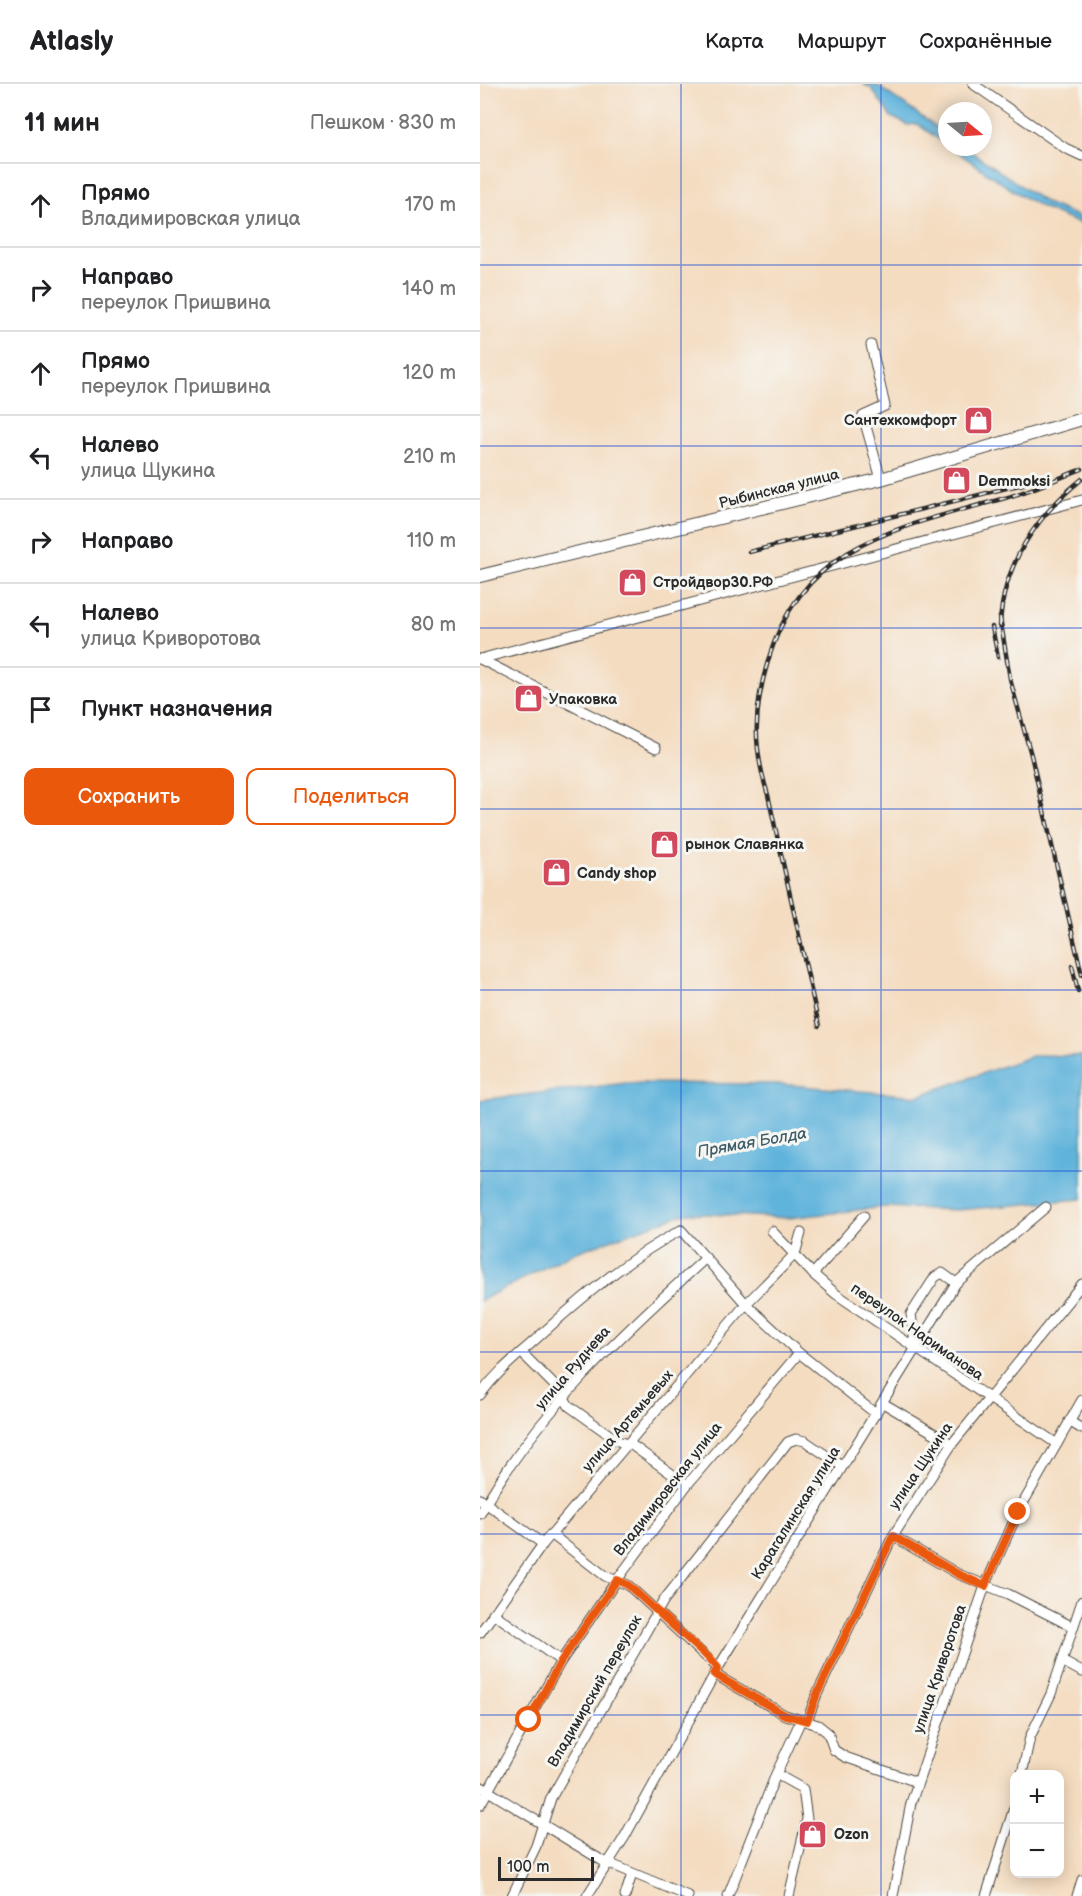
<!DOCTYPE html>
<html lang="ru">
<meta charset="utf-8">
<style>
body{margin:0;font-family:"Balsamiq Sans",sans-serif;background:#f6f6f6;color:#202124}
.controls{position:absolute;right:18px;bottom:18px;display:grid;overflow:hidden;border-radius:12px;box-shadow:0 3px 15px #0003}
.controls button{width:54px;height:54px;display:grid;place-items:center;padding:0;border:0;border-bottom:2px solid #e0e0e0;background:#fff;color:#202124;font:30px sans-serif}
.compass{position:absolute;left:458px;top:18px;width:54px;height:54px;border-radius:50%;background:#fff;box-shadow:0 3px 15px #0003;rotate:108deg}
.scale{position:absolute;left:18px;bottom:15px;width:96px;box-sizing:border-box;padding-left:6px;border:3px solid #2b2b2b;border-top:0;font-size:16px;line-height:21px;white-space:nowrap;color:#2b2b2b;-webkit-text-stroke:4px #f6f6f2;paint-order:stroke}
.stop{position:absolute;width:18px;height:18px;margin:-14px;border:4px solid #ea580c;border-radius:50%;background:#fff}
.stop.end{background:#ea580c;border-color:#fff;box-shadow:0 2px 6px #0008}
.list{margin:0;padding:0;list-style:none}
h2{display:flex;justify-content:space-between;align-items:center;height:78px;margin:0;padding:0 24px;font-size:26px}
h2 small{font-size:20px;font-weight:400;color:#757577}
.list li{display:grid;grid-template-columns:39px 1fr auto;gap:18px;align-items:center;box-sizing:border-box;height:84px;padding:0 24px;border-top:2px solid #e0e0e0}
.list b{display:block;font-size:22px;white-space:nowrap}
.list p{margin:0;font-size:20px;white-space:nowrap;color:#757577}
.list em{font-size:20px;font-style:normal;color:#757577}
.actions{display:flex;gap:12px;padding:18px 24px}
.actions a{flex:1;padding:14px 0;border:2px solid #ea580c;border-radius:12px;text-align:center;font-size:21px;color:#ea580c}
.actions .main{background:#ea580c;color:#fff}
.icon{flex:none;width:33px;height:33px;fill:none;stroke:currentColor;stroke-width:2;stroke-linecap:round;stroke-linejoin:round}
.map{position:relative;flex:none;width:602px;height:1812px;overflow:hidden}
header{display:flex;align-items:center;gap:36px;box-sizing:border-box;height:84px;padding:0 30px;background:#fff;border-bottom:2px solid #e0e0e0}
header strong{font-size:28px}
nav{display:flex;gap:33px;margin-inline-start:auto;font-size:21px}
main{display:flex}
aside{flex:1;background:#fff}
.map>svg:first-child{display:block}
.water{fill:#60b4dc;stroke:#467084;stroke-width:1.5}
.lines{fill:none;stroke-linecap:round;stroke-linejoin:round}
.minor-casing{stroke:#494641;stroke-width:11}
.major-casing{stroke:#494641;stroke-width:14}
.minor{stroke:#fff;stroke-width:9}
.major{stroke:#fff;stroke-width:12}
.rail-casing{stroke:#2b2b2b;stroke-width:4.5}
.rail{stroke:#f6f6f2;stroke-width:2;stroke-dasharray:7;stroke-linecap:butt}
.route{stroke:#ea580c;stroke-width:8}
.grid{fill:none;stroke:#1d4ed8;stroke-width:1.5;stroke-opacity:0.55}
.labels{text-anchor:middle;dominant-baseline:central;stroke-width:6;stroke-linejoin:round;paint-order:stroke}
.poi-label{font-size:15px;font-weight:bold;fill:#2b2b2b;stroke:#f6f6f2;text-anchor:start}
.street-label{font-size:15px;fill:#2b2b2b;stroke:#f6f6f2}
.water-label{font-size:16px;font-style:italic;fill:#3e5b69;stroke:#f6f6f2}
</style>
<header>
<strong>Atlasly</strong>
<nav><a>Карта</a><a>Маршрут</a><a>Сохранённые</a></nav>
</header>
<main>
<aside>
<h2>11 мин<small>Пешком · 830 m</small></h2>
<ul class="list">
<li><svg class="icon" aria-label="ahead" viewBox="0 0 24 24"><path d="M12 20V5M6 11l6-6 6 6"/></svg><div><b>Прямо</b><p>Владимировская улица</p></div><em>170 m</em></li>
<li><svg class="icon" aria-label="right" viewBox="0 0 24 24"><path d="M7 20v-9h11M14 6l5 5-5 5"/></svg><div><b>Направо</b><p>переулок Пришвина</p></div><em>140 m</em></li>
<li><svg class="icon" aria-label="ahead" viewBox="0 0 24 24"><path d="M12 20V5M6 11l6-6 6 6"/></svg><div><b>Прямо</b><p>переулок Пришвина</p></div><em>120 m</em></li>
<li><svg class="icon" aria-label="left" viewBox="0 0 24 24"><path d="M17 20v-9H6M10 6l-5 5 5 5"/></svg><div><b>Налево</b><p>улица Щукина</p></div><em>210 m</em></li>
<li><svg class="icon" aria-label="right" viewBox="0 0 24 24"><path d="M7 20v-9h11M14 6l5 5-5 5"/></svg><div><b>Направо</b></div><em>110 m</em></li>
<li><svg class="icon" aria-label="left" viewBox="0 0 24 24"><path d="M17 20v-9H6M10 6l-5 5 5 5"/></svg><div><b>Налево</b><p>улица Криворотова</p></div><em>80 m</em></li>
<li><svg class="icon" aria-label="arrive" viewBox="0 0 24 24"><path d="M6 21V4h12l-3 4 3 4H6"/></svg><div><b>Пункт назначения</b></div></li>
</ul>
<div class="actions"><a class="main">Сохранить</a><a>Поделиться</a></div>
</aside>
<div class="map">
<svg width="602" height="1812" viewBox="0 0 602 1812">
<rect width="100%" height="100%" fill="#f6f6f2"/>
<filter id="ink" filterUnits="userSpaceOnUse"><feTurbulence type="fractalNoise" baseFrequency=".0167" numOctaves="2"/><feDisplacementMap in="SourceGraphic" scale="12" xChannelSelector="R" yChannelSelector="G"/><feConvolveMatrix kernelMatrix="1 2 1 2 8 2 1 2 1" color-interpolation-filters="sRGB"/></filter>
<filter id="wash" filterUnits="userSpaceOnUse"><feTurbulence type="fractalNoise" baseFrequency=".008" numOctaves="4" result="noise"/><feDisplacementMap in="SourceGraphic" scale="24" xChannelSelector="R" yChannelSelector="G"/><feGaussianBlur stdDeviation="1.35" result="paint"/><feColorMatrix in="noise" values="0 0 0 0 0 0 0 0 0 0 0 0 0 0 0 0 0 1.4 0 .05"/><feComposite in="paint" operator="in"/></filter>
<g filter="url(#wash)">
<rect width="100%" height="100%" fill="#f4dcc0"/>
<g class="water">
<path d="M383 0H395L467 51V61L437 40 428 41 411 33 391 4Z"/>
<path d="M470 63H484L566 119 602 134V140C553 125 512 92 470 63Z"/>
<path d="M555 971 602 972V1115L477 1126 405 1123 309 1134 206 1129 91 1170 0 1217V1016L147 999 298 1000 438 1012Z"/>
</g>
</g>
<g filter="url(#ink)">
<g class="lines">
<defs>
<g id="minor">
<path d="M493 0 585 64 602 72"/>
<path d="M391 261 405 322 383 332 401 395"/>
<path d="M0 575 602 416"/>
<path d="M0 575 176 664"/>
<path d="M292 1147 333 1190 356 1210 577 1360"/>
<path d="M333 1190 384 1132"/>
<path d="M436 1266 431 1230 455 1193 462 1189 476 1199"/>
<path d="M42 1269 80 1307 89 1322 138 1357 153 1362 207 1401"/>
<path d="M0 1311C16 1289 35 1274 55 1256 100 1215 147 1175 201 1146L266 1220 319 1269 396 1330"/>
<path d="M403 1319 472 1360"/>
<path d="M589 1337 602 1345"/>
<path d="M0 1415 63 1460"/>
<path d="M0 1430C55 1330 143 1249 226 1174"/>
<path d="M71 1450 125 1492 148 1501 238 1584"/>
<path d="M413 1452 478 1490 528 1510 593 1543"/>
<path d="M13 1529 81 1577"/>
<path d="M0 1549 63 1460 266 1220 315 1170 321 1149"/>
<path d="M582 1577 602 1588"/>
<path d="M234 1590 305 1631 338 1641 348 1649 354 1666 365 1673 437 1698"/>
<path d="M327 1637 337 1610 413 1452 472 1360 602 1200"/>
<path d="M296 1690 323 1705 327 1735 309 1812"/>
<path d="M542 1690 550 1653 571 1610 602 1517"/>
<path d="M0 1702 121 1776 208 1812"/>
<path d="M0 1721 81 1577 137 1496 207 1401 319 1269"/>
<path d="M32 1812 56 1762 71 1714 184 1516 308 1358 316 1355 325 1357 362 1382"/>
<path d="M107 1812 144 1754 238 1584 476 1199 566 1123"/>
<path d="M145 1812 152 1790"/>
<path d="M248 1812 296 1690 321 1636"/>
<path d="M413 1812 431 1719 505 1502 538 1428 602 1316"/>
<path d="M506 1812 534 1724"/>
<path d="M597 1812 602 1796"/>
</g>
<path id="major" d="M0 492 401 395 602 335"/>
</defs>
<use href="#minor" class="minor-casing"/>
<use href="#major" class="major-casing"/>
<use href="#minor" class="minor"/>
<use href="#major" class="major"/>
<defs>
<g id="rail">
<path d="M269 468 547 399"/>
<path d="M520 533 530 595 551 671 602 891"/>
<path d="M520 542C522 482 556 432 602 395"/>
<path d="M512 543 518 573"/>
<path d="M592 882 598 907"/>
<path d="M339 942 288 711C273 663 273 627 288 577 323 457 420 444 525 414 552 406 577 395 602 385"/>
</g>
</defs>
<use href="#rail" class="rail-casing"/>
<use href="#rail" class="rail"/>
</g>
</g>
<g class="lines" filter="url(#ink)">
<path class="route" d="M49 1636 81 1577 137 1496 148 1501 230 1575 238 1584 234 1590 305 1631 327 1637 337 1610 413 1452 478 1490 505 1502 538 1428"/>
</g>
<path class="grid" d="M201 0V1812M401 0V1812M0 181H602M0 362H602M0 544H602M0 725H602M0 906H602M0 1087H602M0 1268H602M0 1450H602M0 1631H602"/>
<defs>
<symbol id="shop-square" viewBox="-11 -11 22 22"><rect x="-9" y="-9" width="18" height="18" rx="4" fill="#d1495b" stroke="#f6f6f2"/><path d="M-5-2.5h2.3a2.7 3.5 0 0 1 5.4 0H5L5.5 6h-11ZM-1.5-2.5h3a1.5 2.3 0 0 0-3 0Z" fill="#fff"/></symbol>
</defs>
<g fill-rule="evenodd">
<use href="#shop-square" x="482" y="320" width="33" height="33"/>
<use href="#shop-square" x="460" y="380" width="33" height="33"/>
<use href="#shop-square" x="136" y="482" width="33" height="33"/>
<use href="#shop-square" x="32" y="598" width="33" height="33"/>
<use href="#shop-square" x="168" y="744" width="33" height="33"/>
<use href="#shop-square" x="60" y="772" width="33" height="33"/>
<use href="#shop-square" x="316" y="1734" width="33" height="33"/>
</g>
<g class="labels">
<g class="poi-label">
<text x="477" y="336" text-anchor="end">Сантехкомфорт</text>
<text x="498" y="397">Demmoksi</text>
<text x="173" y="498">Стройдвор30.РФ</text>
<text x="69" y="615">Упаковка</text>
<text x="205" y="760">рынок Славянка</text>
<text x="97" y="789">Candy shop</text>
<text x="354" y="1750">Ozon</text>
</g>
<g class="street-label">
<text transform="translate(299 405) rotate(-14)">Рыбинская улица</text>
<text transform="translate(437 1248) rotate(35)">переулок Нариманова</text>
<text transform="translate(93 1284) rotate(-49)">улица Руднева</text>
<text transform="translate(148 1337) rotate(-49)">улица Артемьевых</text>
<text transform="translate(441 1382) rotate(-56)">улица Щукина</text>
<text transform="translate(188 1405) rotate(-52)">Владимировская улица</text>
<text transform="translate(316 1429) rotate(-58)">Карагалинская улица</text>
<text transform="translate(460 1585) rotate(-71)">улица Криворотова</text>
<text transform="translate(115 1607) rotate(-60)">Владимирский переулок</text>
</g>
<g class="water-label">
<text transform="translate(272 1059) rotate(-10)">Прямая Болда</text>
</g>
</g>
</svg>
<div class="controls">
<button>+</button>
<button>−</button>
</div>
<svg class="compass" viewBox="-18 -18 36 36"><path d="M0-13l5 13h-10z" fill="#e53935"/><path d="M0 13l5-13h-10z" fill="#757577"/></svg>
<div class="scale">100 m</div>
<div class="stop" style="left:49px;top:1636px"></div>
<div class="stop end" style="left:538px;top:1428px"></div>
</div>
</main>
